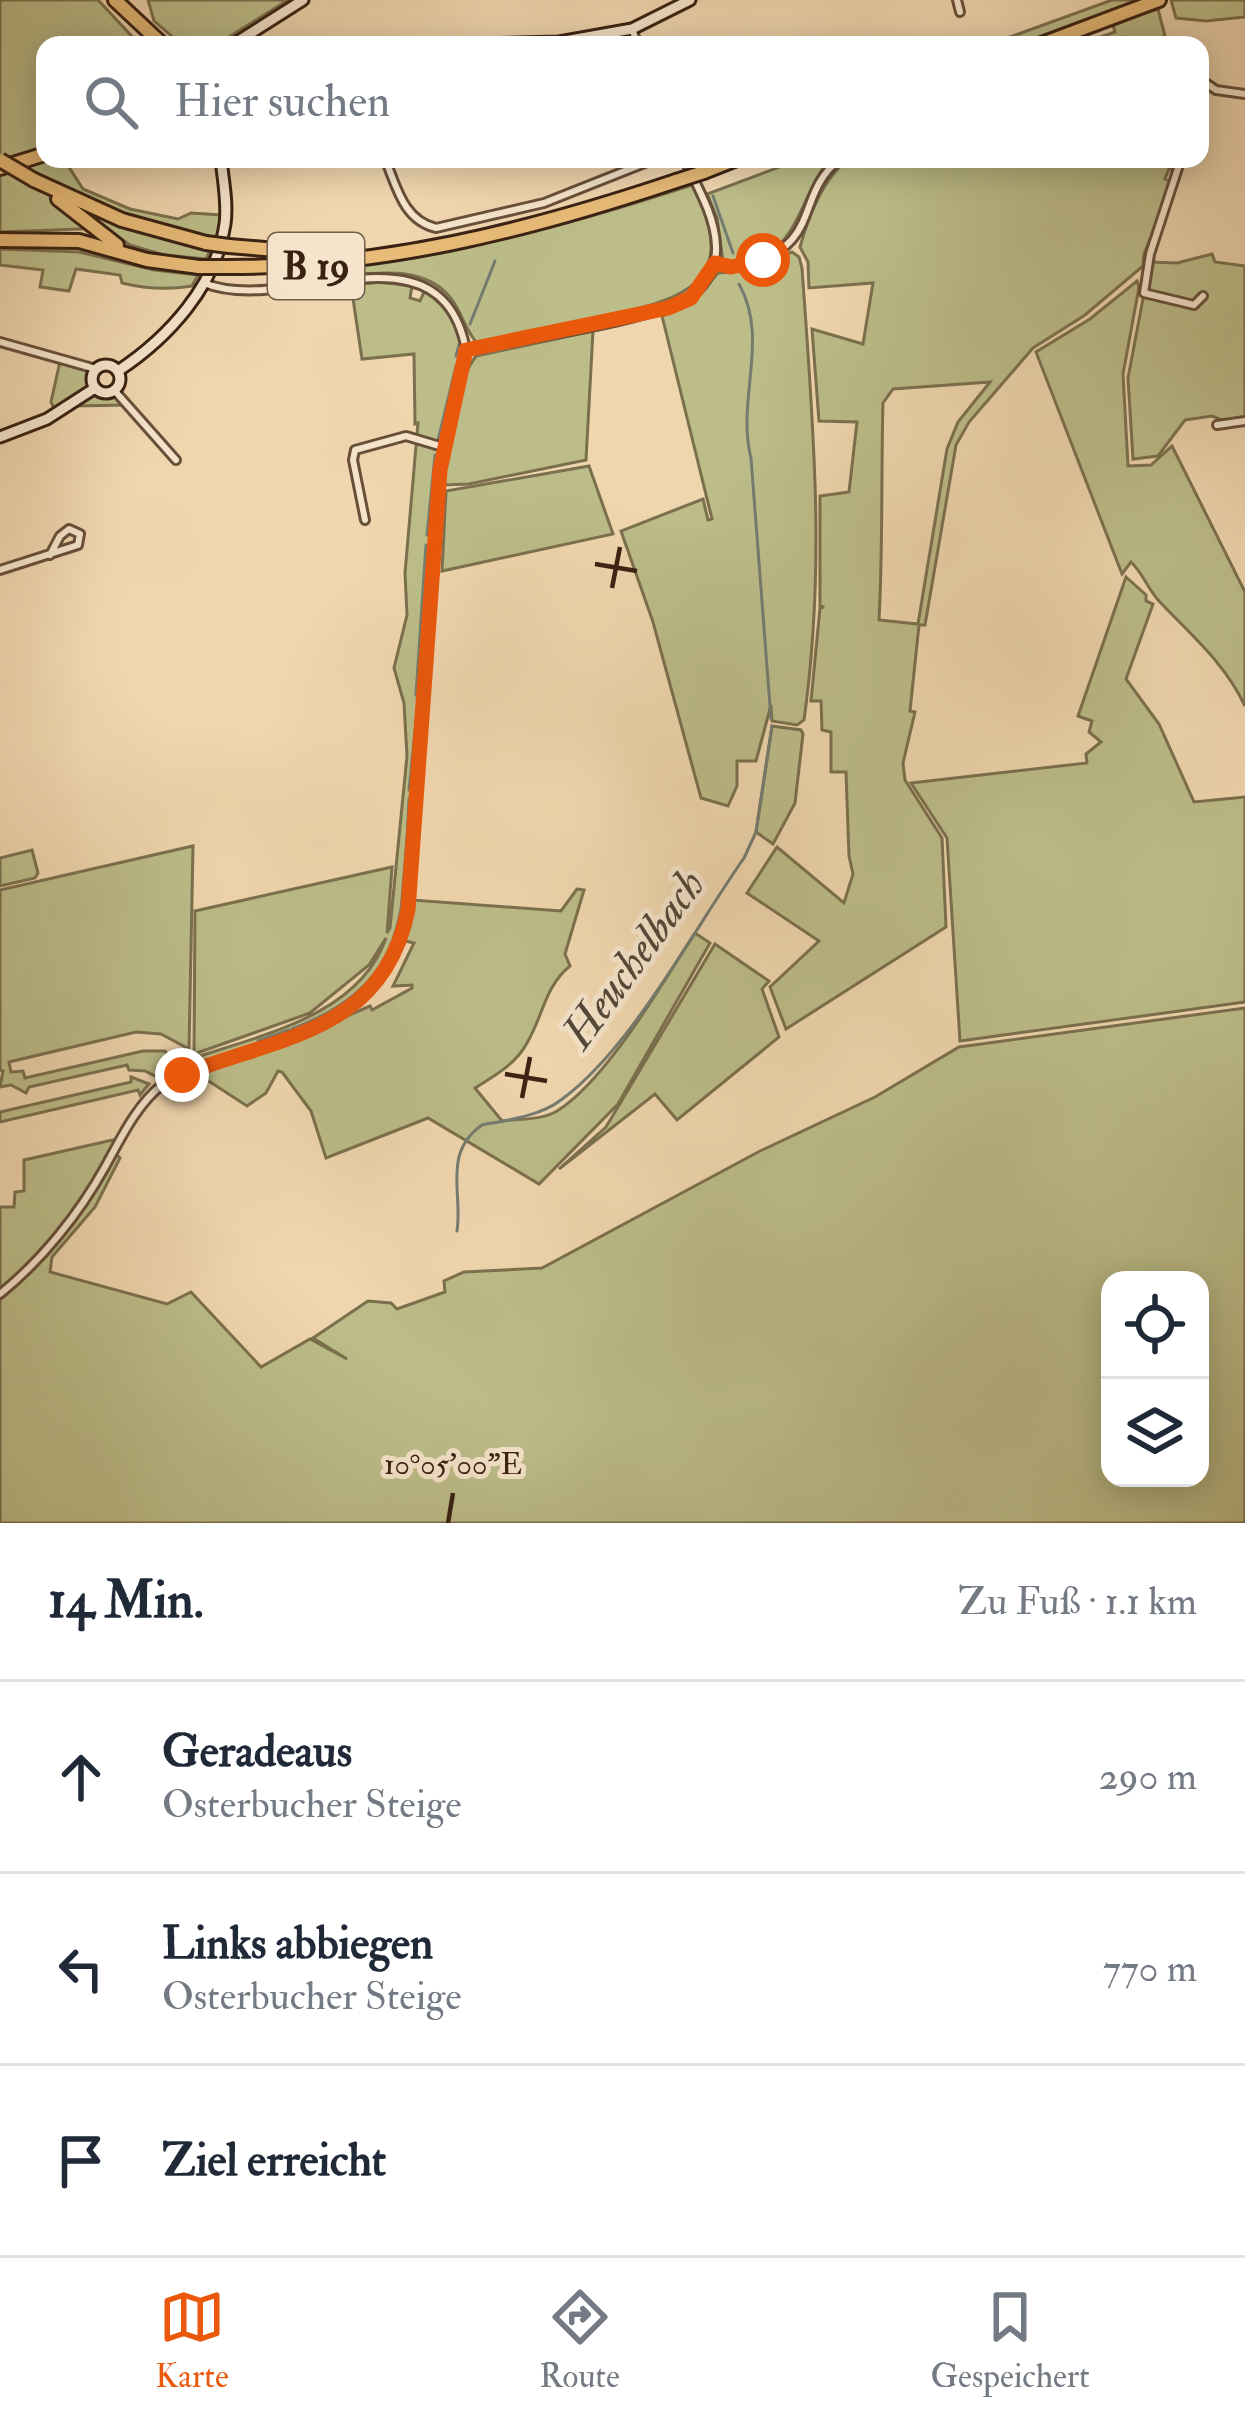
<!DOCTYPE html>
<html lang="de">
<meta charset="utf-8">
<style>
body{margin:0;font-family:"IM FELL Double Pica",serif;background:#f6f6f7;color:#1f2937}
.controls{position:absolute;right:36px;bottom:36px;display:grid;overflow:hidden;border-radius:24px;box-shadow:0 6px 30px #0003}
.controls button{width:108px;height:108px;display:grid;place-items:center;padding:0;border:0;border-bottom:3px solid #e0e1e3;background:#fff;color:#1f2937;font:60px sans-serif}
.stop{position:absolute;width:36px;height:36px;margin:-27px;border:9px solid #ea580c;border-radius:50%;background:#fff}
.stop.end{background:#ea580c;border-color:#fff;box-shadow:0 3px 12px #0008}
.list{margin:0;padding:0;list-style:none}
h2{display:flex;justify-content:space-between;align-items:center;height:156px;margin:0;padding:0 48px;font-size:51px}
h2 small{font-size:39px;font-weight:400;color:#747a83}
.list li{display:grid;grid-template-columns:78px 1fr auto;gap:36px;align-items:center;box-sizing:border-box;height:192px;padding:0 48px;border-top:3px solid #e0e1e3}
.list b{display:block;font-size:45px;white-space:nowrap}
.list p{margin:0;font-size:39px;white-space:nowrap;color:#747a83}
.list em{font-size:39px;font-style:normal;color:#747a83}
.icon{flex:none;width:66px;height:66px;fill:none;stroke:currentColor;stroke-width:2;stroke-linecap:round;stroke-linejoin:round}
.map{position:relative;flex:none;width:1245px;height:1523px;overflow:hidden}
.search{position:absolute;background:#fff;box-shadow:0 6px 30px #0003;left:36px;right:36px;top:36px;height:132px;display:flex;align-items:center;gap:30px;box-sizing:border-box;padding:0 42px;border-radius:24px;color:#747a83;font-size:45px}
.sheet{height:732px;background:#fff}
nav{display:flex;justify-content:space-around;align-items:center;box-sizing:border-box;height:168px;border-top:3px solid #e0e1e3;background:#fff;font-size:33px;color:#747a83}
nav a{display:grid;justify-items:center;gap:6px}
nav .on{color:#ea580c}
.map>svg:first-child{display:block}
.green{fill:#bcbd89;stroke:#7b704e;stroke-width:3;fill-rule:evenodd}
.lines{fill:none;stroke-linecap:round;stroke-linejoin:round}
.stream{stroke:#747c71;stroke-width:3}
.street-casing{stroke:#684f3a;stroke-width:12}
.secondary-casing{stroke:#3a2213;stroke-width:15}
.highway-casing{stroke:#3a2213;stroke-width:18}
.street{stroke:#f5e4cb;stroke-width:6}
.secondary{stroke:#f5e4cb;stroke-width:9}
.highway{stroke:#e8bb78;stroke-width:12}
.highway-bridge-casing{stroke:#3a2213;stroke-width:18;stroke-linecap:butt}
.highway-bridge{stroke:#e8bb78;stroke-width:12}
.route{stroke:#ea580c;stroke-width:15}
.ticks{fill:none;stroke:#3a2213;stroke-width:4.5}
.labels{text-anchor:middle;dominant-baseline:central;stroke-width:10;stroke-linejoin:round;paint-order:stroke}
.shield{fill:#f5e4cb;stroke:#725c4a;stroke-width:3}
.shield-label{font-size:39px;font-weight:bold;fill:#3a2213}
.water-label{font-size:45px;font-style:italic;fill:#52483a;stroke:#f5e4cb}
.ticks-label{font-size:30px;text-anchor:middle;fill:#3a2213;stroke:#f5e4cb;stroke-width:10;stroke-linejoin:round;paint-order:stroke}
</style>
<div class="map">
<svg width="1245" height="1523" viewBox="0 0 1245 1523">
<rect width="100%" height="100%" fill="#f0d6af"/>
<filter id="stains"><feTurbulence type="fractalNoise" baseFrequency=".00167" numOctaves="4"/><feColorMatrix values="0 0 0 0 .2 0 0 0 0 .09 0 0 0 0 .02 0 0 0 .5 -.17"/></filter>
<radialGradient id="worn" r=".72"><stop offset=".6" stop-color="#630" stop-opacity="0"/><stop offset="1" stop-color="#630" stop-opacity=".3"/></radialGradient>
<g class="green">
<path d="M0 0H98L140 45H45V159H75L67 164 83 189 130 209 178 219 191 213 221 215 219 232 206 259 164 255 130 245 105 228 0 232Z"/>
<path d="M148 0H288L216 45H182L154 21Z"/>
<path d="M1112 0H1140L1019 45H988Z"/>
<path d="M1171 0H1245V17L1206 21 1176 18Z"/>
<path d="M1158 9 1165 36 1155 40 1122 37 1078 45 1115 32 1112 22Z"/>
<path d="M801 159H830C795 200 799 269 723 261L717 218 707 194Z"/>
<path d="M850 159H1177L1176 170 1169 169 1165 179 1173 182 1144 254 1143 266 1085 315 1033 348 969 422 956 445 925 625H919L910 711 915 712 903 763 905 780 942 838 946 927 786 1029 770 987 819 941 747 893 777 847 844 903 853 874 849 856 846 772H831V732L822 730 821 701H811L820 608 824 607 820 606V496L849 492 857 422 819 421 812 329 863 344 873 283 809 288 808 262 800 247C808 218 824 175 850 159ZM990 382 958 422 947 449 918 624 879 620C883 547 881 476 883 403L893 389Z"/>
<path d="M692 185C746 287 677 301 596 318 556 327 517 335 478 344 464 330 462 310 449 296 416 258 356 279 314 276L312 272C450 256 560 228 692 185Z"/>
<path d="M0 249 79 252 154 270 198 275 192 286C168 290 146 289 122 283L120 275 76 269 69 291 40 287 43 270 0 265Z"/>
<path d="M792 252 799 257 802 268C813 424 826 564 804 720L797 725 772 721 771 705 756 761H737V786L728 806 701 798 653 622 621 531 703 499 708 520 712 519 662 316 691 304 718 273 745 271Z"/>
<path d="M1212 254 1215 262 1245 266V418L1227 422 1212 416 1185 420 1158 456 1133 459 1128 378 1150 262 1177 263Z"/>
<path d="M1137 281 1139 287 1123 374 1128 466 1151 465 1172 446 1245 592V706C1224 662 1191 635 1159 601 1148 589 1142 572 1131 562L1122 574 1036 352 1090 319Z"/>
<path d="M380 282 412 286 410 298 420 301 425 290C445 306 458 322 462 348L437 465 399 937C354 1027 282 1035 195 1066L188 1060C257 1036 359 1017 386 938L369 965 310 1013 194 1054 195 911 392 867 387 933 390 928 407 756 404 703 394 668 407 615 405 573 418 423 415 424 414 354 362 359 351 285Z"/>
<path d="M593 331 586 460 469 484 444 485C448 445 452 388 476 356Z"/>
<path d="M61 357 96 369 92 378 95 388 104 393 114 390 126 405 73 406 57 414 51 402Z"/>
<path d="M589 466 613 534 442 571 446 491Z"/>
<path d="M1126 577 1146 595V601L1153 604 1126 679 1159 724 1194 802 1245 797V1002L960 1041 947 838 911 783 1087 763 1086 754 1101 742 1089 732 1092 721 1078 716Z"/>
<path d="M772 726 801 730 803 734 795 803 773 844 756 832Z"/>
<path d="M193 846 189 1049 161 1034 136 1032 9 1062 11 1072 23 1071 25 1078 143 1051H165L181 1072 163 1080 145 1071 129 1070 127 1065 29 1087 26 1093 11 1085 0 1087 3 1071 0 1070V890Z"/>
<path d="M32 850 38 873 35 878 0 886V858Z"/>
<path d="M577 889 584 890 565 954 570 966C545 986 543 1016 527 1043 516 1064 494 1076 475 1088L502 1121C519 1119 543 1120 557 1111 606 1081 663 982 695 933L710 943 618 1104 539 1184 428 1118 326 1158 311 1111 282 1072 278 1071 266 1093 247 1106 207 1080V1069L292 1040 370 1006 372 1010 412 988V985L393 986 414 943 405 941 413 900 561 911Z"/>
<path d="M715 944 769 981 762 989 779 1037 677 1120 655 1094 559 1169 606 1127Z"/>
<path d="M1245 1008V1523H0V1207H14L15 1192 24 1191V1160L117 1139 114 1152 120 1158 95 1207 52 1257 50 1272 167 1304 191 1292 261 1367 310 1339 347 1359 313 1338 368 1301 391 1303 397 1309 445 1292 444 1281 464 1272 542 1268 760 1151 875 1097 959 1047ZM1110 1280H1200V1478H1110Z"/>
<path d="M131 1077 149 1084 140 1095 138 1090 0 1122V1112L131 1082Z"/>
</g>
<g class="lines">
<g class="stream">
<path d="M713 196 733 253"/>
<path d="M739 284C770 339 736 399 751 458L771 719"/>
<path d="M470 324 495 261"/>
<path d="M456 356 459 345"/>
<path d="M438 440 456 366"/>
<path d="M427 535 435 455"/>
<path d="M416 695 426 545"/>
<path d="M409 790 417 712"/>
<path d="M292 1029C412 983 403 911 409 799"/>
<path d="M258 1041 289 1030"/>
<path d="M457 1231C463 1194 442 1153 482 1125 508 1120 540 1116 561 1100 632 1048 692 932 744 858L756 832 772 726"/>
</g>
<defs>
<g id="street">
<path d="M957 0 960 12"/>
<path d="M632 29 638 45"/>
<path d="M1200 79 1216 90 1245 94"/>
<path d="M385 159C397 187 403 220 436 228L544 203 655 159"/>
<path d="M1181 159 1150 254 1144 293 1194 305 1203 296"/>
<path d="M715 263C727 269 738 267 752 263 822 242 795 194 840 159"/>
<path d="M0 342 96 369"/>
<path d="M466 350C510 341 665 319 693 295 707 284 717 265 716 246 715 216 697 186 684 159"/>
<path d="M114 390 176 460"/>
<path d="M1217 425 1245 421"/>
<path d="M365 520 353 460 355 450 406 436 443 447"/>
<path d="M0 570 78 545 80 534 69 529 60 536 50 555"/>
<path d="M0 1294C42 1260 79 1214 105 1167 120 1140 137 1104 162 1085 178 1072 202 1067 221 1061 310 1029 386 1016 408 910L440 470 466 350C441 216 287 317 204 283"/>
</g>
<g id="secondary">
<path d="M232 45 303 0"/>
<path d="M430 45 559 42 632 29 690 0"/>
<circle cx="106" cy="379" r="14"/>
<path d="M118 371C168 338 216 286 225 224 228 203 223 180 221 159"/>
<path d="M0 437 47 419 95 388"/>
</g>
<g id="highway">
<path d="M115 0 163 45"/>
<path d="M1039 45 1159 0"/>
<path d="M0 168 45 154"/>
<path d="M704 172 737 159"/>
<path d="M34 180 122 220 206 243"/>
<path d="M58 199 117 245"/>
<path d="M0 240 79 241 147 260 199 267"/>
<path d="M229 246 347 256"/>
<path d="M222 267C381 268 527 231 676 181"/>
</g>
</defs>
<use href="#street" class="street-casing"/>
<use href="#secondary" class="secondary-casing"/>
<use href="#highway" class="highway-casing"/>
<use href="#street" class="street"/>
<use href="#secondary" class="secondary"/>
<use href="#highway" class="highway"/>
<defs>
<g id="highway-bridge">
<path d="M0 160 34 180"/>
<path d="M676 181 704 172"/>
<path d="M206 243 229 246"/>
<path d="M199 267H222"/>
</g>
</defs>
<use href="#highway-bridge" class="highway-bridge-casing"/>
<use href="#highway-bridge" class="highway-bridge"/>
</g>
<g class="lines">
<path class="route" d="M182 1075C281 1036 383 1032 408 910L440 470 466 350 668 308 691 298 715 263 731 267 763 260"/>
</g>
<path class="ticks" d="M595 564 637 571M612 588 620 547M505 1074 547 1081M522 1098 530 1057M448 1523 453 1493"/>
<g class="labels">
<rect class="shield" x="268" y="233" width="96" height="66" rx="9"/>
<g class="shield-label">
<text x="316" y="266">B 19</text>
</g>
<g class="water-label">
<text transform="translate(634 959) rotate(-54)">Heuchelbach</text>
</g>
</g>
<g class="ticks-label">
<text x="453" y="1474">10°05'00"E</text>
</g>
<rect width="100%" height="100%" filter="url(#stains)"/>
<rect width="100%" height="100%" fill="url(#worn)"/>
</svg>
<div class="controls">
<button><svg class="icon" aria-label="locate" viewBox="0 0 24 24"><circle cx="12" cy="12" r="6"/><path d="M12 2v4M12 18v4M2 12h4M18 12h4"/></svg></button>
<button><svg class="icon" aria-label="layers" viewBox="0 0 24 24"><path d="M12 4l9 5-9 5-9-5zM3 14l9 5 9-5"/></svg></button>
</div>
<div class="stop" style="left:763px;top:260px"></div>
<div class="stop end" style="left:182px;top:1075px"></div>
<div class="search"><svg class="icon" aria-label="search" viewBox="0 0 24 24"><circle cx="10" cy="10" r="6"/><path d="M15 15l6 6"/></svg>Hier suchen</div>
</div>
<section class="sheet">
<h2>14 Min.<small>Zu Fuß · 1.1 km</small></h2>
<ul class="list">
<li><svg class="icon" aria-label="ahead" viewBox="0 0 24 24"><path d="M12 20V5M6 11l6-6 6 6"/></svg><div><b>Geradeaus</b><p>Osterbucher Steige</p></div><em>290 m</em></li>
<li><svg class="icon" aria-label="left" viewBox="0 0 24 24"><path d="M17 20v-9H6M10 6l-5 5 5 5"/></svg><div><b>Links abbiegen</b><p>Osterbucher Steige</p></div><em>770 m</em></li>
<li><svg class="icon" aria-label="arrive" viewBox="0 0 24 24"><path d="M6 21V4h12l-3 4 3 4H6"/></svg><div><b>Ziel erreicht</b></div></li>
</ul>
</section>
<nav>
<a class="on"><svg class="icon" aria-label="map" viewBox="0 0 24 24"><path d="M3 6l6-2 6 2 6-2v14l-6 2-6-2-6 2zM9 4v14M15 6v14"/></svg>Karte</a>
<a><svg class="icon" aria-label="directions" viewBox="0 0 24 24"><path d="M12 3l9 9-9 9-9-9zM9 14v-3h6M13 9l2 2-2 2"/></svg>Route</a>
<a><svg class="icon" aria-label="saved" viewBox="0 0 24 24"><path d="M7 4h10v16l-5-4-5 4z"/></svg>Gespeichert</a>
</nav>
